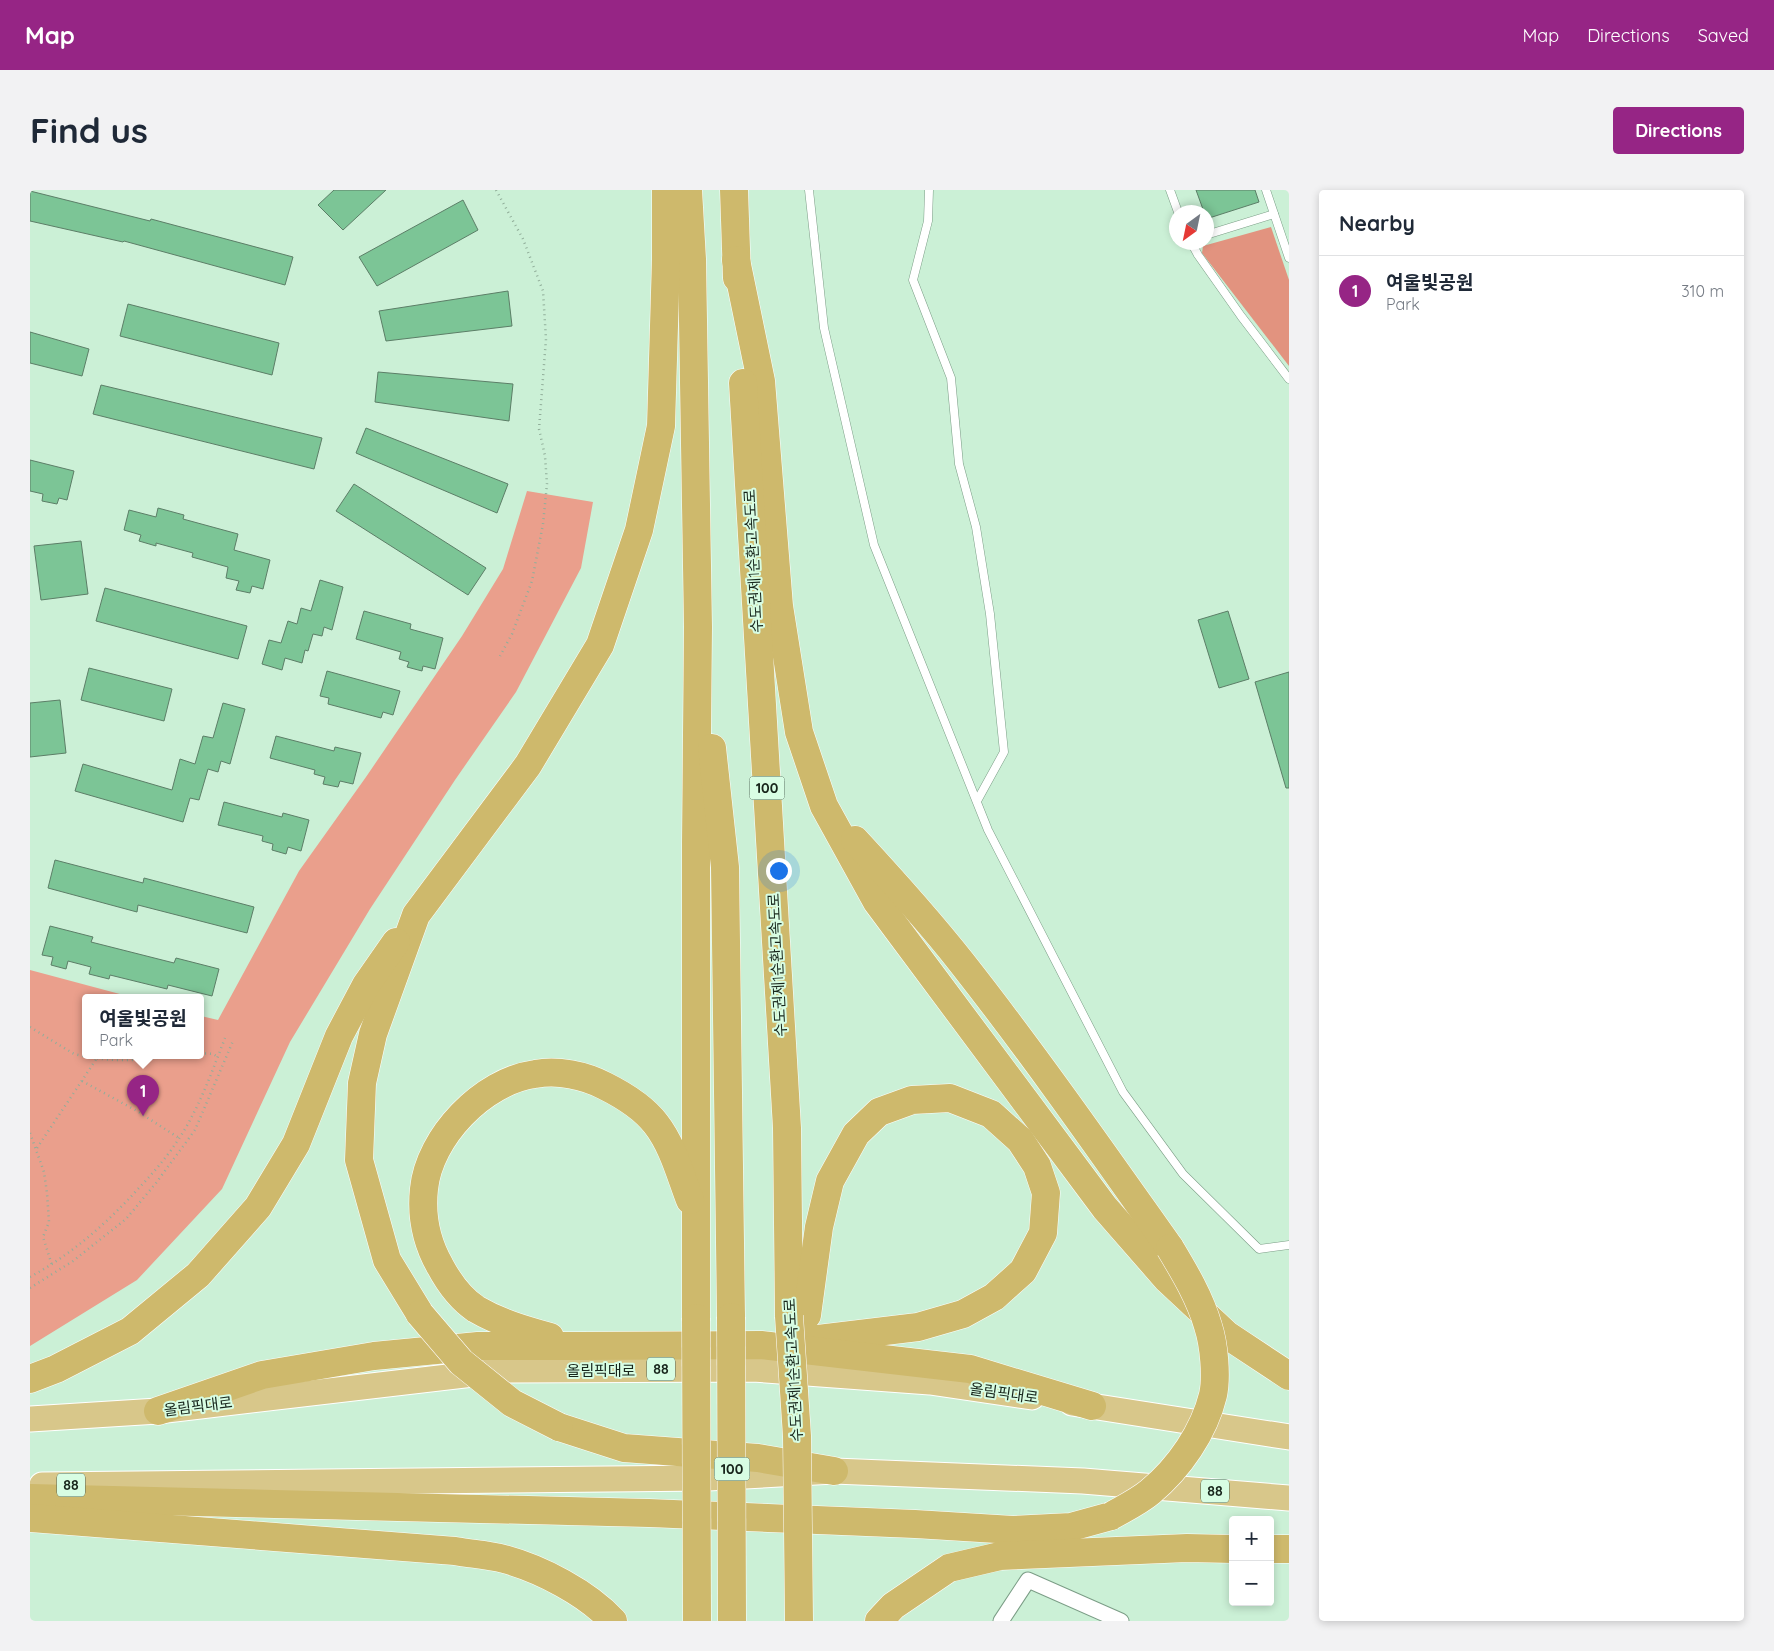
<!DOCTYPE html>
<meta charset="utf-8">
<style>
body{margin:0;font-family:Quicksand,"Noto Sans KR",sans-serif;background:#f2f2f3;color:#1f2937}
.controls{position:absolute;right:15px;bottom:15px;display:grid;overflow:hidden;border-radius:5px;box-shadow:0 2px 8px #0003}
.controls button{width:45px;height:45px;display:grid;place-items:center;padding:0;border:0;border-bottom:1px solid #e0e1e3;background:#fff;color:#1f2937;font:25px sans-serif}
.compass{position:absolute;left:1139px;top:15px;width:45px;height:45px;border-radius:50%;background:#fff;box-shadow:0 2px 8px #0003;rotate:213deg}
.you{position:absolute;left:748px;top:680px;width:18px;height:18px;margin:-12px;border:4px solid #fff;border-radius:50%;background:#1a73e8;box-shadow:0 0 0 8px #1a73e833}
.badge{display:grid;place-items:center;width:32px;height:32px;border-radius:50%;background:#962585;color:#fff;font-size:16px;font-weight:700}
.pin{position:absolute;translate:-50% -41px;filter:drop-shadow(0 1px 2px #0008)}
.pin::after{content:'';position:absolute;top:26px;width:18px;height:15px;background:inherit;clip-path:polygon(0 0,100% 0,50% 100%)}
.popup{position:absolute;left:52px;top:804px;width:122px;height:65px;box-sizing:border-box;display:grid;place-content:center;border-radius:5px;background:#fff;filter:drop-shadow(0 1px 4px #0005);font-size:16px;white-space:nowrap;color:#747a83}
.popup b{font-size:19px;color:#1f2937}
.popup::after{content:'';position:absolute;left:50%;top:100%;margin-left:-10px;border:10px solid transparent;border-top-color:#fff}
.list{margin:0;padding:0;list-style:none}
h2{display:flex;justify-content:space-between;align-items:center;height:65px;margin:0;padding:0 20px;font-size:21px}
h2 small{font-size:16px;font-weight:400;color:#747a83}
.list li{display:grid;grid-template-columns:32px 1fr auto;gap:15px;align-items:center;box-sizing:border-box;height:70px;padding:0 20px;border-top:1px solid #e0e1e3}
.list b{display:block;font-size:19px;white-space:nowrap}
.list p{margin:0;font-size:16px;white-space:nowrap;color:#747a83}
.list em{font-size:16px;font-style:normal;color:#747a83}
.map{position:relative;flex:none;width:1259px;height:1431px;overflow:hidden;border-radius:5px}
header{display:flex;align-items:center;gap:30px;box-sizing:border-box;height:70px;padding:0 25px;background:#962585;color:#fff}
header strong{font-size:24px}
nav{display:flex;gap:28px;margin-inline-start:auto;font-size:18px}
.intro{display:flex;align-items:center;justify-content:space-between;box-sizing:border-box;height:120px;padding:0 30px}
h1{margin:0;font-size:35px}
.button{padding:12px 22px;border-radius:5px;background:#962585;color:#fff;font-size:18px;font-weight:700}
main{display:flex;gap:30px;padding:0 30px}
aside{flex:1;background:#fff;border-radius:5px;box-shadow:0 2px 8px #0003}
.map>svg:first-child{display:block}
.green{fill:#ea9f8c}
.forest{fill:#e2937f}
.building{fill:#7cc596;stroke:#5c7e67}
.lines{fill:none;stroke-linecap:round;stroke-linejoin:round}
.service-casing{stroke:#7b9d86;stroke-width:9}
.minor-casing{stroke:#7b9d86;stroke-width:17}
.trunk-casing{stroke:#fff;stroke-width:27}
.motorway-casing{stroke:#fff;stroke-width:29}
.path{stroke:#91ae9a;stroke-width:2.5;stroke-dasharray:1 4;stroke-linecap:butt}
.service{stroke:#fff;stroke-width:8}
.minor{stroke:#fff;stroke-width:15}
.trunk{stroke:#d8c78a;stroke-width:25}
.motorway{stroke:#ceb96c;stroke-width:28}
.motorway-bridge-casing{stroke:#fff;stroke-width:29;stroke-linecap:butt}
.motorway-bridge{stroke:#ceb96c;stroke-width:28}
.labels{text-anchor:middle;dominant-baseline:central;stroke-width:4;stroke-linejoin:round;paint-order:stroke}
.shield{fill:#d8fde3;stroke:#516657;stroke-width:1}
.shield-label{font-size:14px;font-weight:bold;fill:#17251b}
.street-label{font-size:15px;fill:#17251b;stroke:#d8fde3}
</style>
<header>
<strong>Map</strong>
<nav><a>Map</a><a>Directions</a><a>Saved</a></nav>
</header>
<div class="intro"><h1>Find us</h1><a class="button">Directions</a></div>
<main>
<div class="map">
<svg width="1259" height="1431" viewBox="0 0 1259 1431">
<rect width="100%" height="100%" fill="#cbf0d6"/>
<path class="green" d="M497 301 563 312 551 378 486 502 425 590 340 719 260 852 192 999 107 1090 0 1156V780L101 807H56V865H170L171 826 188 830 269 681 336 587 432 446 473 379Z"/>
<path class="forest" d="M1241 37 1259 90V176L1172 63 1173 56Z"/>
<g class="building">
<path d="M304 0H356L313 40 288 15Z"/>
<path d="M1166 0H1225L1229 12 1176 29V22H1174Z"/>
<path d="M0 1 120 31 121 29 263 67 255 95 94 51 93 52 0 31Z"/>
<path d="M433 10 448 40 347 96 329 67Z"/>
<path d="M478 101 482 136 356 151 349 121Z"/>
<path d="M98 114 249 153 242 185 90 146Z"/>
<path d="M0 142 59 159 52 186 0 173Z"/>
<path d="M348 182 483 194 479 231 345 212Z"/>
<path d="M71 195 292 248 284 279 63 224Z"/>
<path d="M336 238 478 294 467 323 326 263Z"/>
<path d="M0 270 44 281 37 310 29 308 27 314 12 311 13 304 0 301Z"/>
<path d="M324 294 456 378 438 405 306 321Z"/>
<path d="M128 318 154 325 153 329 208 344 204 360 240 370 233 399 222 396 220 403 206 400 209 391 196 388 198 377 162 367 163 363 126 353V356L109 351 111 345 94 340 99 320 126 327Z"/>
<path d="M51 351 58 404 11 410 4 356Z"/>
<path d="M290 390 313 397 302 440 294 437 292 446 283 444 278 461 275 460 272 473 255 468 252 480 232 474 239 450 251 453 258 431 267 434 271 418 281 421Z"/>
<path d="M75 398 217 436 208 469 66 431Z"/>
<path d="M334 421 381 434 380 439 413 448 405 479 393 476 392 481 377 477 379 472 369 469 371 462 326 449Z"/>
<path d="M1198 421 1219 489 1189 498 1168 430Z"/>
<path d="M59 478 142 499 134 531 51 510Z"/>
<path d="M297 481 370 501 363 525 353 522 351 528 298 514 299 508 290 506Z"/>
<path d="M1259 482V598H1256L1225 492Z"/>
<path d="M30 510 36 563 0 567V513Z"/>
<path d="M193 513 215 519 200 574 191 571 188 582 178 579 169 610 160 608 153 632 45 601 53 574 142 600 150 569 165 574 173 546 183 548Z"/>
<path d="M246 546 304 561 305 557 331 563 323 594 310 591 308 597 293 594 295 587 284 584 285 580 240 568Z"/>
<path d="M194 612 252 627 253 623 279 630 271 661 258 657 256 664 242 660 243 654 232 651 233 646 188 635Z"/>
<path d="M25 670 113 693 114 688 224 717 217 743 108 715 107 722 18 698Z"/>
<path d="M20 736 63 747 61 752 144 773 146 768 189 779 182 806 138 795 137 799 80 785 79 789 59 784 61 777 38 771 36 779 21 775 23 767 12 765Z"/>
</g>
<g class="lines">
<defs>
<g id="service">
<path d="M779 0 794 138 844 355 958 640 1093 902 1153 984 1229 1059 1259 1055"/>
<path d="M899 0 898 31 883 90 921 188 929 274 946 337 960 424 974 562 947 611"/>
<path d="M1140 0 1148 22"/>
<path d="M1236 0 1259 68"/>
<path d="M1176 45 1244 24"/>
<path d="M1161 52 1168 65 1211 126 1259 189"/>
</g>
<path id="minor" d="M971 1431 998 1390 1091 1431"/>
<g id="trunk">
<path d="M1042 1213 1259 1247"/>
<path d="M0 1229 128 1221 477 1180 723 1179 900 1192 1002 1207"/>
<path d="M12 1295 678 1288 804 1281 1053 1291 1259 1308"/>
</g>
<g id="motorway">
<path d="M658 0 662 69 668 437 666 653V1128"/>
<path d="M704 0 707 88"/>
<path d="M706 70 731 191 749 416 769 542 794 616 847 712 1075 1018 1137 1089 1197 1145 1259 1186"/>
<path d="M713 193 757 938 759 1126"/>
<path d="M682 558 695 677 701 1127"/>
<path d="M825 650C862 690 899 731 932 773 1005 866 1072 962 1140 1058"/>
<path d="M390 1124 357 1070 329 970 332 893 343 844 386 725 498 575 570 455 609 340 631 236 636 69V0"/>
<path d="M777 1125 789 1037 800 991 826 944 849 922 882 910 920 908 961 924 990 950 1007 976 1016 1003 1013 1043 993 1081 964 1107 933 1124 888 1137 780 1150"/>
<path d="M520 1147C495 1140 470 1133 446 1119 431 1109 418 1091 410 1076 397 1053 391 1026 394 999 399 947 453 891 505 884 528 880 554 885 575 896 593 905 613 917 626 934 643 956 650 984 660 1010"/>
<path d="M0 1189 26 1179 100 1141 168 1085 228 1017 266 954 309 846 336 795 366 752"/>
<path d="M128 1221 232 1185 344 1166 448 1156H551L731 1155 940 1179 1062 1216"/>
<path d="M529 1237 594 1258 728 1268 804 1281"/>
<path d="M0 1308 619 1323 885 1334 983 1340 1041 1337 1081 1326"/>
<path d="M0 1328 425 1361C441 1364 458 1365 474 1369 511 1379 557 1403 583 1431"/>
<path d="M1240 1359H1259"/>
<path d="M849 1431 863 1416 919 1378 970 1366 1157 1358 1203 1359"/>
</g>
</defs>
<use href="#service" class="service-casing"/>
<use href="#minor" class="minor-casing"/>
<use href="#trunk" class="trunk-casing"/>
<use href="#motorway" class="motorway-casing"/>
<g class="path">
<path d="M466 0 493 49 513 101 516 149 509 239 515 266 517 294 513 334 502 391 482 444 470 466"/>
<path d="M0 837 44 864C82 873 111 871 149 865"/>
<path d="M170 863 183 864 188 867"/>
<path d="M52 891 107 921 149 948"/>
<path d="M0 943 14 982 17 1003 19 1032 13 1047 22 1075"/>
<path d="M7 958 67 868"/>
<path d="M0 1087C42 1064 76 1034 108 999 126 980 142 961 155 939 172 910 183 879 195 848"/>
<path d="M0 1098 43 1071 96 1029 126 993 165 940 203 851"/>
</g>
<use href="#service" class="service"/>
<use href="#minor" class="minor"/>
<use href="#trunk" class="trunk"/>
<use href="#motorway" class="motorway"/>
<defs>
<g id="motorway-bridge">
<path d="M390 1124 431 1172 482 1213 529 1237"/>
<path d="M759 1126 767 1246 769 1431"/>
<path d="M701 1127 702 1431"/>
<path d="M666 1128 667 1431"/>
<path d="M1081 1326C1093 1319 1108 1312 1120 1302 1149 1278 1174 1242 1183 1205 1187 1187 1184 1154 1178 1136 1170 1108 1155 1083 1140 1058"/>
</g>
</defs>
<use href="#motorway-bridge" class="motorway-bridge-casing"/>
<use href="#motorway-bridge" class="motorway-bridge"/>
</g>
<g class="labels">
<g class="shield">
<rect x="719.5" y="586.5" width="35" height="23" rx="4"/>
<rect x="617" y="1167.5" width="28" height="23" rx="4"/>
<rect x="684.5" y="1267.5" width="35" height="23" rx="4"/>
<rect x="27" y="1283.5" width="28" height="23" rx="4"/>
<rect x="1171" y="1289.5" width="28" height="23" rx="4"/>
</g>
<g class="shield-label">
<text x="737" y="598">100</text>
<text x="631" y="1179">88</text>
<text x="702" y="1279">100</text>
<text x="41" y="1295">88</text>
<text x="1185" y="1301">88</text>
</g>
<g class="street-label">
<text transform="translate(723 371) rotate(-93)">수도권제1순환고속도로</text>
<text transform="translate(747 775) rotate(-93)">수도권제1순환고속도로</text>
<text x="571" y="1180">올림픽대로</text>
<text transform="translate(763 1180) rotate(-93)">수도권제1순환고속도로</text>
<text transform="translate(974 1203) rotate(8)">올림픽대로</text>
<text transform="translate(168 1216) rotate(-7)">올림픽대로</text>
</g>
</g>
</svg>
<div class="controls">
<button>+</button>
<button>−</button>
</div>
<svg class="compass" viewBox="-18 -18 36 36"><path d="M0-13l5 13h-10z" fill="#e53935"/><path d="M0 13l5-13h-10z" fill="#747a83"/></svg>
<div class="you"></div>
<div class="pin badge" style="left:113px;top:926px">1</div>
<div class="popup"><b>여울빛공원</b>Park</div>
</div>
<aside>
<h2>Nearby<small></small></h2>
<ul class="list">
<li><span class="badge">1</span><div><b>여울빛공원</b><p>Park</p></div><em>310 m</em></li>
</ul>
</aside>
</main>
